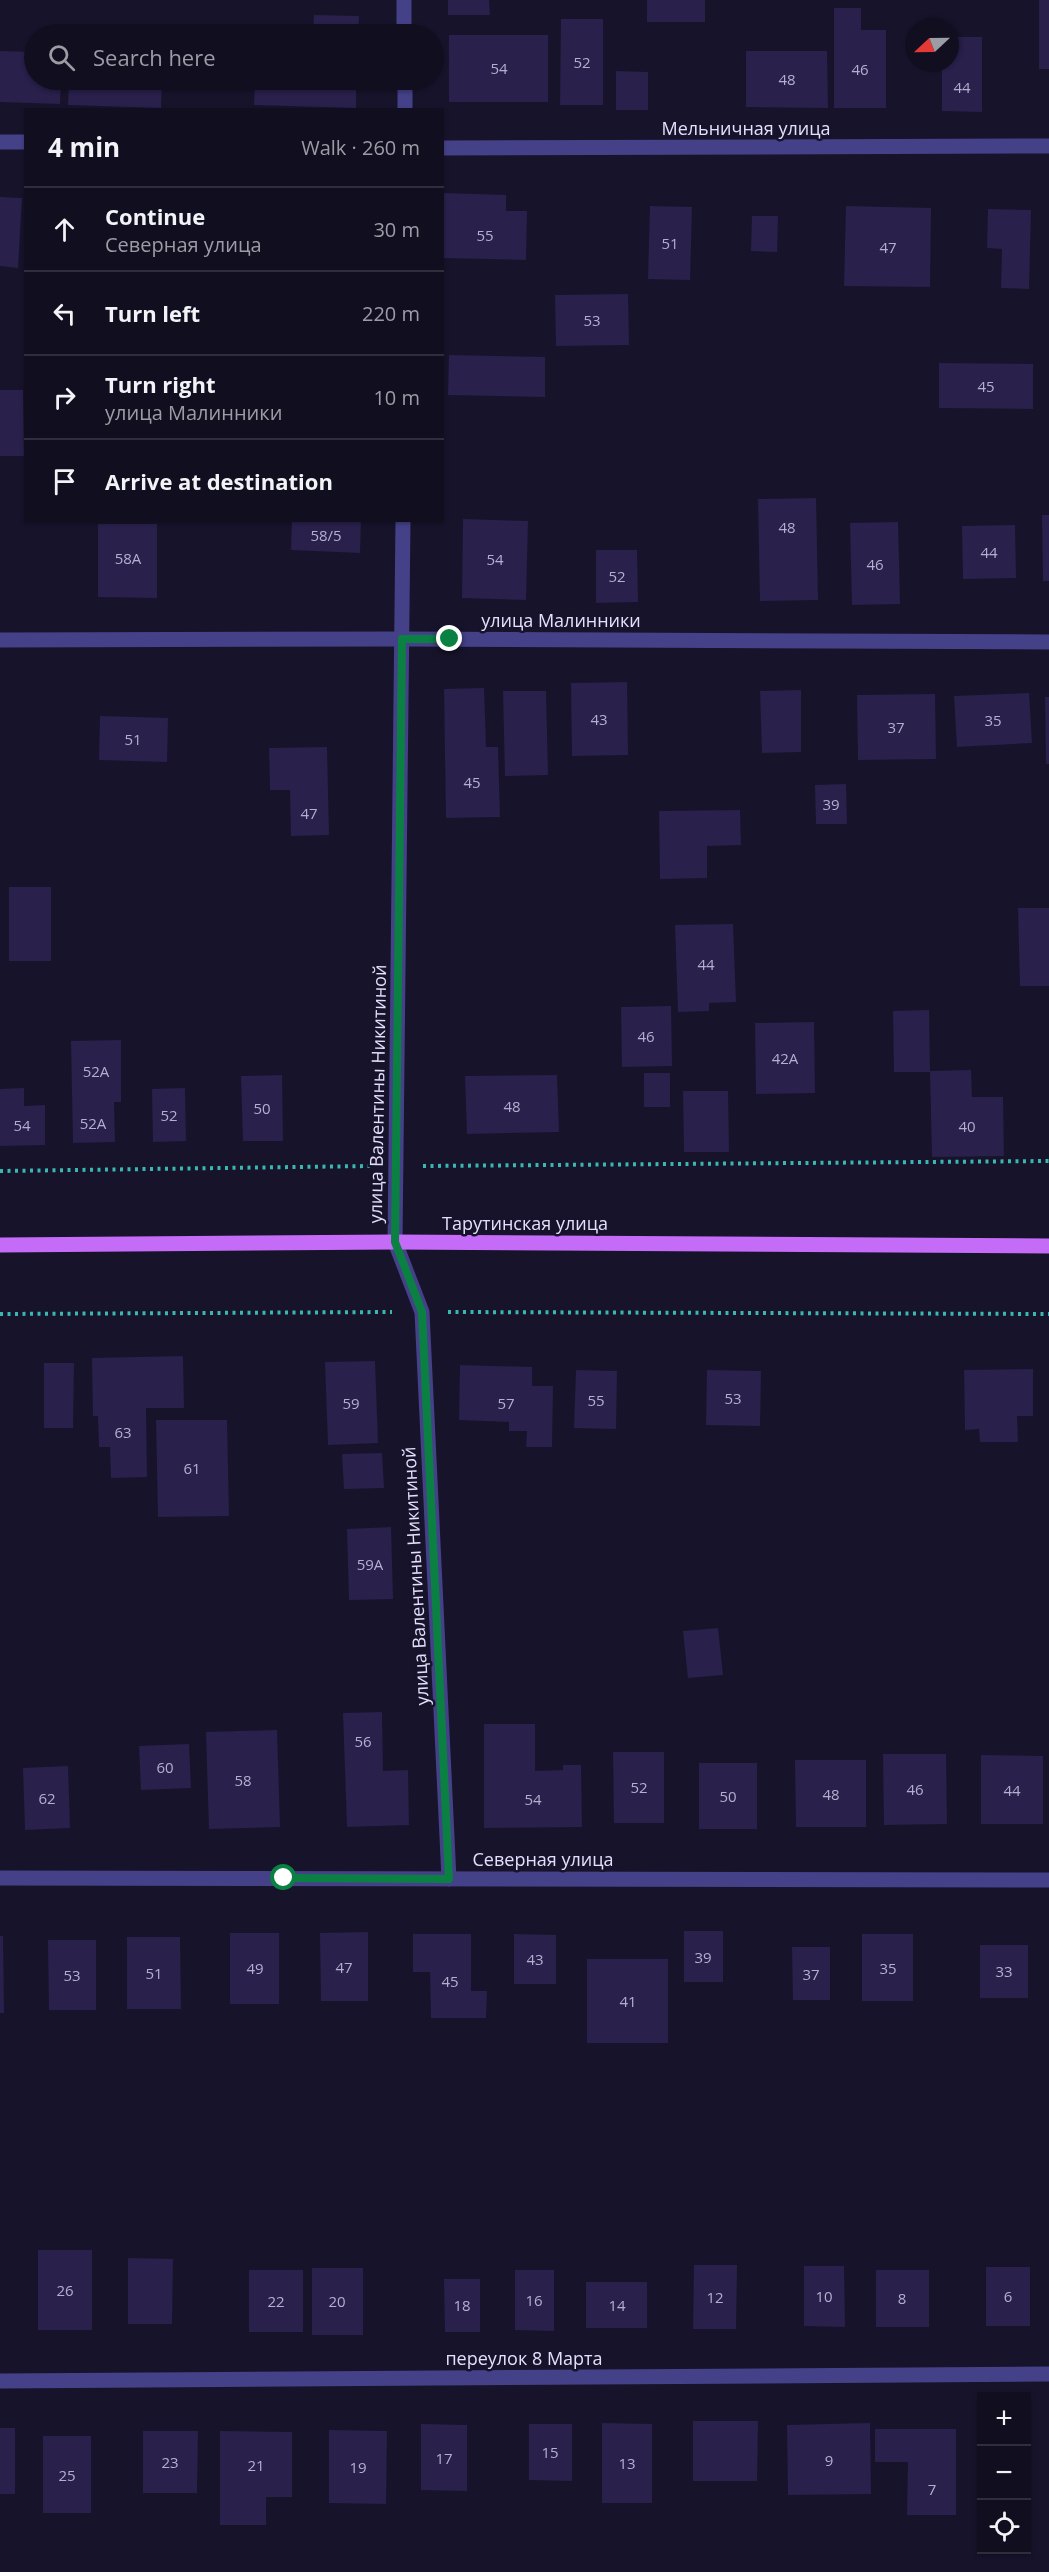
<!DOCTYPE html>
<meta charset="utf-8">
<style>
body{margin:0;font-family:"Open Sans",sans-serif;background:#1a1729;color:#f1f3f6}
.controls{position:absolute;right:18px;bottom:18px;display:grid;overflow:hidden;border-radius:0px;box-shadow:0 2px 4px #0004}
.controls button{width:54px;height:54px;display:grid;place-items:center;padding:0;border:0;border-bottom:2px solid #302e3e;background:#110e20;color:#f1f3f6;font:30px sans-serif}
.compass{position:absolute;left:905px;top:18px;width:54px;height:54px;border-radius:50%;background:#110e20;box-shadow:0 2px 4px #0004;rotate:248deg}
.stop{position:absolute;width:18px;height:18px;margin:-14px;border:4px solid #0b8043;border-radius:50%;background:#fff}
.stop.end{background:#0b8043;border-color:#fff;box-shadow:0 2px 6px #0008}
.list{margin:0;padding:0;list-style:none}
h2{display:flex;justify-content:space-between;align-items:center;height:78px;margin:0;padding:0 24px;font-size:26px}
h2 small{font-size:20px;font-weight:400;color:#9c9ca5}
.list li{display:grid;grid-template-columns:39px 1fr auto;gap:18px;align-items:center;box-sizing:border-box;height:84px;padding:0 24px;border-top:2px solid #302e3e}
.list b{display:block;font-size:22px;white-space:nowrap}
.list p{margin:0;font-size:20px;white-space:nowrap;color:#9c9ca5}
.list em{font-size:20px;font-style:normal;color:#9c9ca5}
.icon{flex:none;width:33px;height:33px;fill:none;stroke:currentColor;stroke-width:2;stroke-linecap:round;stroke-linejoin:round}
.map{position:relative;flex:none;width:1049px;height:2572px;overflow:hidden}
.search{position:absolute;background:#110e20;box-shadow:0 2px 4px #0004;left:24px;top:24px;width:420px;height:66px;display:flex;align-items:center;gap:15px;box-sizing:border-box;padding:0 21px;border-radius:33px;color:#9c9ca5;font-size:22px}
.panel{position:absolute;background:#110e20;box-shadow:0 2px 4px #0004;left:24px;top:108px;width:420px;height:414px;border-radius:0px}
.map>svg:first-child{display:block}
.building{fill:#29204b}
.lines{fill:none;stroke-linecap:round;stroke-linejoin:round}
.path{stroke:#38b8b1;stroke-width:4;stroke-dasharray:3 4.5;stroke-linecap:butt}
.minor{stroke:#444188;stroke-width:15}
.major{stroke:#c46cf7;stroke-width:15}
.route{stroke:#0b8043;stroke-width:8}
.labels{text-anchor:middle;dominant-baseline:central;stroke-width:5;stroke-linejoin:round;paint-order:stroke}
.number-label{font-size:15px;fill:#b4afd0}
.street-label{font-size:18px;fill:#e3dffd;stroke:#17132b}
</style>
<div class="map">
<svg width="1049" height="2572" viewBox="0 0 1049 2572">
<rect width="100%" height="100%" fill="#17132b"/>
<g class="building">
<path d="M448 0H489L490 15H448Z"/>
<rect x="647" y="0" width="58" height="22"/>
<rect x="1039" y="0" width="10" height="69"/>
<path d="M834 8H861V30H886V108H834Z"/>
<path d="M314 15 359 16 358 34H313Z"/>
<path d="M561 19H603V105H560Z"/>
<path d="M71 31 112 33V34H70Z"/>
<rect x="449" y="35" width="99" height="67"/>
<path d="M950 37H982V112L942 111V63H950Z"/>
<path d="M0 51 34 52V80H61L60 104 0 102Z"/>
<path d="M746 51H827L828 108 746 107Z"/>
<path d="M616 71 648 72V110H616Z"/>
<path d="M69 80H162L161 108 68 105Z"/>
<path d="M255 80H356V108L254 105Z"/>
<path d="M444 193 506 195V211H527L526 260 443 258Z"/>
<path d="M0 197 22 198 18 268 0 266Z"/>
<path d="M650 206 692 207 690 280 648 279Z"/>
<path d="M846 206 931 208 930 287 844 286Z"/>
<path d="M988 209 1031 210 1029 289 1001 288 1002 249 987 248Z"/>
<path d="M752 216H778L777 252 751 251Z"/>
<path d="M628 294 629 345 556 346 555 295Z"/>
<path d="M449 355 545 357V397L448 395Z"/>
<path d="M939 363 1033 364V409L939 408Z"/>
<path d="M0 390H23L24 456H0Z"/>
<path d="M816 498 818 600 760 601 758 499Z"/>
<path d="M1042 515H1049V581H1043Z"/>
<path d="M463 519 528 521 526 600 462 598Z"/>
<path d="M292 520H361L360 553 291 550Z"/>
<path d="M898 522 900 604 852 605 850 523Z"/>
<path d="M98 524H157V598L98 597Z"/>
<path d="M1015 525 1016 578 963 579 962 526Z"/>
<path d="M596 550H637L638 602 596 603Z"/>
<path d="M627 682 628 755 572 756 571 683Z"/>
<path d="M484 688 486 747H498L500 817 446 818 444 689Z"/>
<path d="M801 690V752L762 753 760 691Z"/>
<path d="M503 691H546L548 775 505 776Z"/>
<path d="M1029 693 1032 743 957 747 954 696Z"/>
<path d="M935 694 936 759 858 760 857 695Z"/>
<path d="M1045 697H1049V764H1046Z"/>
<path d="M100 716 168 718 167 762 99 760Z"/>
<path d="M327 747 329 835 291 836 290 790H270L269 748Z"/>
<path d="M846 784 847 824H816L815 785Z"/>
<path d="M740 810 741 845 707 846V878L660 879 659 811Z"/>
<rect x="9" y="887" width="42" height="74"/>
<path d="M1018 908H1049V986H1020Z"/>
<path d="M733 924 736 1002 709 1003V1011L678 1012 675 925Z"/>
<path d="M671 1006 672 1066 622 1067 621 1007Z"/>
<path d="M929 1010 930 1072H894L893 1011Z"/>
<path d="M814 1022 815 1093 756 1094 755 1023Z"/>
<path d="M121 1040V1102H114L115 1142 73 1143 71 1041Z"/>
<path d="M971 1070 972 1097H1003L1004 1156 932 1157 930 1071Z"/>
<rect x="644" y="1073" width="26" height="34"/>
<path d="M282 1075 283 1141H243L241 1076Z"/>
<path d="M557 1075 559 1132 467 1134 465 1076Z"/>
<path d="M24 1088V1106L45 1105V1145L0 1146V1089Z"/>
<path d="M185 1088 186 1141 153 1142 152 1089Z"/>
<path d="M683 1091H728L729 1152H684Z"/>
<path d="M183 1356 184 1408H146L147 1477 111 1478 110 1447H99L98 1416H93L92 1358Z"/>
<path d="M375 1361 378 1443 328 1445 325 1362Z"/>
<path d="M44 1363H74L73 1428H44Z"/>
<path d="M460 1365 532 1367V1386H553L552 1447H526L527 1431H509V1422L459 1420Z"/>
<path d="M1033 1369V1416H1017L1018 1442H980L979 1429 965 1430 964 1370Z"/>
<path d="M576 1370 617 1371 616 1429 574 1428Z"/>
<path d="M707 1370 761 1371 760 1426 706 1425Z"/>
<path d="M156 1420H227L229 1516 158 1517Z"/>
<path d="M382 1453 384 1488 344 1489 342 1454Z"/>
<path d="M391 1527 393 1599 349 1600 347 1529Z"/>
<path d="M718 1628 723 1675 688 1678 683 1631Z"/>
<path d="M382 1712 383 1771 408 1770 409 1825 347 1827 343 1713Z"/>
<path d="M484 1724H535V1771L563 1770V1765H581L582 1827 484 1828Z"/>
<path d="M277 1730 280 1827 209 1829 206 1732Z"/>
<path d="M189 1744 191 1788 141 1790 139 1746Z"/>
<path d="M613 1752H664V1823H614Z"/>
<path d="M883 1754H946L947 1824 884 1825Z"/>
<path d="M981 1755 1043 1756V1824H981Z"/>
<path d="M795 1760H866V1827H796Z"/>
<rect x="699" y="1763" width="58" height="66"/>
<path d="M68 1766 70 1828 25 1830 23 1768Z"/>
<rect x="684" y="1931" width="39" height="51"/>
<path d="M368 1932V2001H321L320 1933Z"/>
<rect x="230" y="1933" width="49" height="71"/>
<path d="M413 1934H471V1991H487L486 2018H431L430 1972H413Z"/>
<path d="M514 1934 556 1935V1984H514Z"/>
<rect x="862" y="1934" width="51" height="67"/>
<path d="M0 1936H3L4 2013H0Z"/>
<path d="M127 1937H180L181 2009H127Z"/>
<path d="M48 1940H96V2010H49Z"/>
<rect x="980" y="1945" width="48" height="53"/>
<path d="M792 1947H830V2000H793Z"/>
<rect x="587" y="1959" width="81" height="84"/>
<rect x="38" y="2250" width="54" height="80"/>
<path d="M128 2258 173 2259 172 2324H128Z"/>
<path d="M694 2265H737L736 2329H693Z"/>
<path d="M804 2266H844L845 2327 804 2326Z"/>
<rect x="986" y="2267" width="44" height="59"/>
<rect x="312" y="2268" width="51" height="67"/>
<rect x="249" y="2270" width="54" height="62"/>
<path d="M515 2270H554V2331L515 2330Z"/>
<rect x="876" y="2270" width="53" height="57"/>
<path d="M444 2279H480V2332H445Z"/>
<rect x="586" y="2282" width="61" height="46"/>
<path d="M693 2421H758L757 2481H693Z"/>
<path d="M602 2423 652 2424V2503H602Z"/>
<path d="M870 2423 871 2494 788 2495 787 2425Z"/>
<path d="M421 2424 467 2425V2491L421 2490Z"/>
<path d="M529 2424H572V2481L529 2480Z"/>
<rect x="978" y="2426" width="3" height="81"/>
<rect x="0" y="2428" width="15" height="66"/>
<path d="M875 2429H956V2515H907L908 2462H875Z"/>
<path d="M329 2430 387 2431 386 2504 329 2503Z"/>
<path d="M143 2431H198L197 2493H143Z"/>
<path d="M220 2431 292 2432V2497H266V2525H220Z"/>
<rect x="43" y="2436" width="48" height="77"/>
</g>
<g class="lines">
<g class="path">
<path d="M423 1166 1049 1161"/>
<path d="M0 1171 370 1166"/>
<path d="M448 1312 1049 1314"/>
<path d="M0 1314 392 1312"/>
</g>
<g class="minor">
<path d="M404 0V34"/>
<path d="M405 80V110"/>
<path d="M0 142H26"/>
<path d="M442 148 1049 146"/>
<path d="M403 520 395 1242 422 1312 449 1879"/>
<path d="M0 640 402 639 1049 642"/>
<path d="M0 1878 1049 1880"/>
<path d="M0 2381 1049 2374"/>
</g>
<path class="major" d="M0 1245 395 1242 1049 1246"/>
</g>
<g class="lines">
<path class="route" d="M284 1878 449 1879 422 1312 395 1242 402 639H450"/>
</g>
<g class="labels">
<g class="number-label">
<text x="582" y="62">52</text>
<text x="499" y="68">54</text>
<text x="860" y="69">46</text>
<text x="787" y="79">48</text>
<text x="962" y="87">44</text>
<text x="485" y="235">55</text>
<text x="670" y="243">51</text>
<text x="888" y="247">47</text>
<text x="592" y="320">53</text>
<text x="986" y="386">45</text>
<text x="787" y="527">48</text>
<text x="326" y="535">58/5</text>
<text x="989" y="552">44</text>
<text x="128" y="558">58А</text>
<text x="495" y="559">54</text>
<text x="875" y="564">46</text>
<text x="617" y="576">52</text>
<text x="599" y="719">43</text>
<text x="993" y="720">35</text>
<text x="896" y="727">37</text>
<text x="133" y="739">51</text>
<text x="472" y="782">45</text>
<text x="831" y="804">39</text>
<text x="309" y="813">47</text>
<text x="706" y="964">44</text>
<text x="646" y="1036">46</text>
<text x="785" y="1058">42А</text>
<text x="96" y="1071">52А</text>
<text x="512" y="1106">48</text>
<text x="262" y="1108">50</text>
<text x="169" y="1115">52</text>
<text x="93" y="1123">52А</text>
<text x="22" y="1125">54</text>
<text x="967" y="1126">40</text>
<text x="733" y="1398">53</text>
<text x="596" y="1400">55</text>
<text x="351" y="1403">59</text>
<text x="506" y="1403">57</text>
<text x="123" y="1432">63</text>
<text x="192" y="1468">61</text>
<text x="370" y="1564">59А</text>
<text x="363" y="1741">56</text>
<text x="165" y="1767">60</text>
<text x="243" y="1780">58</text>
<text x="639" y="1787">52</text>
<text x="915" y="1789">46</text>
<text x="1012" y="1790">44</text>
<text x="831" y="1794">48</text>
<text x="728" y="1796">50</text>
<text x="47" y="1798">62</text>
<text x="533" y="1799">54</text>
<text x="703" y="1957">39</text>
<text x="535" y="1959">43</text>
<text x="344" y="1967">47</text>
<text x="255" y="1968">49</text>
<text x="888" y="1968">35</text>
<text x="1004" y="1971">33</text>
<text x="154" y="1973">51</text>
<text x="811" y="1974">37</text>
<text x="72" y="1975">53</text>
<text x="450" y="1981">45</text>
<text x="628" y="2001">41</text>
<text x="65" y="2290">26</text>
<text x="824" y="2296">10</text>
<text x="1008" y="2296">6</text>
<text x="715" y="2297">12</text>
<text x="902" y="2298">8</text>
<text x="534" y="2300">16</text>
<text x="276" y="2301">22</text>
<text x="337" y="2301">20</text>
<text x="462" y="2305">18</text>
<text x="617" y="2305">14</text>
<text x="550" y="2452">15</text>
<text x="444" y="2458">17</text>
<text x="829" y="2460">9</text>
<text x="170" y="2462">23</text>
<text x="627" y="2463">13</text>
<text x="256" y="2465">21</text>
<text x="358" y="2467">19</text>
<text x="67" y="2475">25</text>
<text x="932" y="2489">7</text>
</g>
<g class="street-label">
<text x="746" y="128">Мельничная улица</text>
<text x="561" y="620">улица Малинники</text>
<text transform="translate(377 1094) rotate(-89)">улица Валентины Никитиной</text>
<text x="525" y="1223">Тарутинская улица</text>
<text transform="translate(415 1576) rotate(-93)">улица Валентины Никитиной</text>
<text x="543" y="1859">Северная улица</text>
<text x="524" y="2358">переулок 8 Марта</text>
</g>
</g>
</svg>
<div class="controls">
<button>+</button>
<button>−</button>
<button><svg class="icon" aria-label="locate" viewBox="0 0 24 24"><circle cx="12" cy="12" r="6"/><path d="M12 2v4M12 18v4M2 12h4M18 12h4"/></svg></button>
</div>
<svg class="compass" viewBox="-18 -18 36 36"><path d="M0-13l5 13h-10z" fill="#e53935"/><path d="M0 13l5-13h-10z" fill="#9c9ca5"/></svg>
<div class="stop" style="left:284px;top:1878px"></div>
<div class="stop end" style="left:450px;top:639px"></div>
<div class="search"><svg class="icon" aria-label="search" viewBox="0 0 24 24"><circle cx="10" cy="10" r="6"/><path d="M15 15l6 6"/></svg>Search here</div>
<section class="panel">
<h2>4 min<small>Walk · 260 m</small></h2>
<ul class="list">
<li><svg class="icon" aria-label="ahead" viewBox="0 0 24 24"><path d="M12 20V5M6 11l6-6 6 6"/></svg><div><b>Continue</b><p>Северная улица</p></div><em>30 m</em></li>
<li><svg class="icon" aria-label="left" viewBox="0 0 24 24"><path d="M17 20v-9H6M10 6l-5 5 5 5"/></svg><div><b>Turn left</b></div><em>220 m</em></li>
<li><svg class="icon" aria-label="right" viewBox="0 0 24 24"><path d="M7 20v-9h11M14 6l5 5-5 5"/></svg><div><b>Turn right</b><p>улица Малинники</p></div><em>10 m</em></li>
<li><svg class="icon" aria-label="arrive" viewBox="0 0 24 24"><path d="M6 21V4h12l-3 4 3 4H6"/></svg><div><b>Arrive at destination</b></div></li>
</ul>
</section>
</div>
